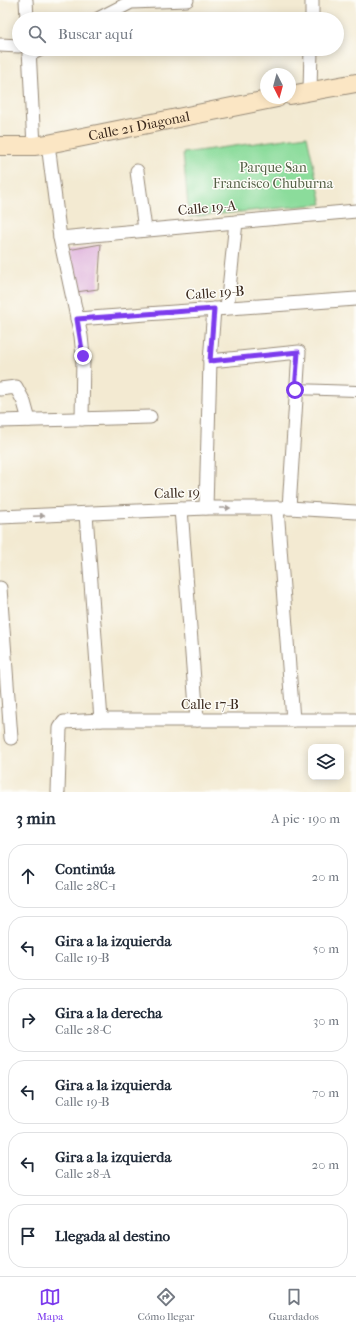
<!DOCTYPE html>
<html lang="es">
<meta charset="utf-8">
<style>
body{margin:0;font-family:"IM FELL French Canon",serif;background:#f2f2f3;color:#1f2937}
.controls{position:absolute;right:12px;bottom:12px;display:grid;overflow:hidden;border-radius:8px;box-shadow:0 2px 10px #0003}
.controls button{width:36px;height:36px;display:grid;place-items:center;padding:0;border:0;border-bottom:1px solid #e0e1e3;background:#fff;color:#1f2937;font:20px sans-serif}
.compass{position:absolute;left:260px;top:68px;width:36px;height:36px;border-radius:50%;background:#fff;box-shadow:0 2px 10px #0003;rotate:174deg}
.stop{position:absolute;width:12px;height:12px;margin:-9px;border:3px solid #7c3aed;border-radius:50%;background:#fff}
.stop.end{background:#7c3aed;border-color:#fff;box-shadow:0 1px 4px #0008}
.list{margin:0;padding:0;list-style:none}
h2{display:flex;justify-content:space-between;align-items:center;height:52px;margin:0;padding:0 16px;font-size:17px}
h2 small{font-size:13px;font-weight:400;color:#747a83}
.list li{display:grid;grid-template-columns:26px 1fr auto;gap:12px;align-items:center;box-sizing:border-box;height:64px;margin:0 8px 8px;padding:0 8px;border:1px solid #e0e1e3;border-radius:16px}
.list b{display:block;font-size:15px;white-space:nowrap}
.list p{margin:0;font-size:13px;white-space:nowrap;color:#747a83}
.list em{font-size:13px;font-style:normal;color:#747a83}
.icon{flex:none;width:22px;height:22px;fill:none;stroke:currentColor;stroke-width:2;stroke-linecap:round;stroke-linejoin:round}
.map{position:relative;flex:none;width:356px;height:792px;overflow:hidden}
.search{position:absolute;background:#fff;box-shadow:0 2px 10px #0003;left:12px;right:12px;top:12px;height:44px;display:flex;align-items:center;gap:10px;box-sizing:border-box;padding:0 14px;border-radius:22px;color:#747a83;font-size:15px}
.sheet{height:484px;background:#fff}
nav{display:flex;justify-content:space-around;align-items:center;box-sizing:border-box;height:56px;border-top:1px solid #e0e1e3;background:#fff;font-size:11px;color:#747a83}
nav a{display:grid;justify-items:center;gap:2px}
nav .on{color:#7c3aed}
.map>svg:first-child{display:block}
.green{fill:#8bdc9b;stroke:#63835c}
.building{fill:#dcaad9}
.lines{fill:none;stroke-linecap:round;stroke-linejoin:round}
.pedestrian-casing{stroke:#978a78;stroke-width:12}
.minor-casing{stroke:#978a78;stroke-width:15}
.secondary-casing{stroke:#978a78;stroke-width:20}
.pedestrian{stroke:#fff;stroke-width:10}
.minor{stroke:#fff;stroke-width:13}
.secondary{stroke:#fbe6c4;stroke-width:18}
.oneway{fill:#a79f9a}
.route{stroke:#7c3aed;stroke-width:5}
.labels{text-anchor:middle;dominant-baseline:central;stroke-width:3;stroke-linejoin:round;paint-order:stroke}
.street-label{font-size:14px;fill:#3b2a1e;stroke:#fdfcf7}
.park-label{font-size:14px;fill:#535f44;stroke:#fdfcf7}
</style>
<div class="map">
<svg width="356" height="792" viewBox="0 0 356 792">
<rect width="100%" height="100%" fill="#fdfcf7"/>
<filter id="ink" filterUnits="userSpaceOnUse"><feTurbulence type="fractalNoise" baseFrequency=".025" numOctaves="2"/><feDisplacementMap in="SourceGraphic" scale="8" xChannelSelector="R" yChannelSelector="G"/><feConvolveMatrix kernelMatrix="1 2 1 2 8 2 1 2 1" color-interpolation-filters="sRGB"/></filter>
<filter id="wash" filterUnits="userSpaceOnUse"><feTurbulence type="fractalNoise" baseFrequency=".012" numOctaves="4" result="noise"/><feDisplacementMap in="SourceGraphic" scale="16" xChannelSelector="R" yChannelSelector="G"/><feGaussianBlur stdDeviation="0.9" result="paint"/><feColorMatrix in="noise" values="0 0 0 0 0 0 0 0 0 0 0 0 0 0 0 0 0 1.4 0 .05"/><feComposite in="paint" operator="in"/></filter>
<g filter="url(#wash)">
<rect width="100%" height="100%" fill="#f3ead2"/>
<path class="green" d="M307 136 322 204 189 217 183 153Z"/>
<g id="blocks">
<path class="building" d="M101 244 98 289 76 292 68 250Z"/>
</g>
</g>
<g filter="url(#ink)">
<use href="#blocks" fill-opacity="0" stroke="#978a78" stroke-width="1"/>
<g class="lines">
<defs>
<path id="pedestrian" d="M295 389 356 391"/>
<g id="minor">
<path d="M26 0 27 19"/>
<path d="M98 19 131 2 187 0"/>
<path d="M312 19V0"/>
<path d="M0 45 19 46"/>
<path d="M29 49 34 146"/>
<path d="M29 55 41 49"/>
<path d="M310 91 311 49"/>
<path d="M48 144 60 238 81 336 83 356 82 419"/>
<path d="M137 171 145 229"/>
<path d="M60 238 356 211"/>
<path d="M227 308 236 222"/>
<path d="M77 319 356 299"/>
<path d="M210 361 299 352 289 508"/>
<path d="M0 389 16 387 24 402 29 420"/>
<path d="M0 421 150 417"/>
<path d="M206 508 210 361 214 309"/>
<path d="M277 508 293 720"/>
<path d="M181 509 197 720"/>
<path d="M86 514 101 720"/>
<path d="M0 517 206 508H289L356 512"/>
<path d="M0 588 11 738"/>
<path d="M58 792 60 728 64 722 101 720H356"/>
</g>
<g id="secondary">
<path d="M290 95 356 83"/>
<path id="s1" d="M0 146H34L48 144 277 98"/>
</g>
</defs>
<use href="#pedestrian" class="pedestrian-casing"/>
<use href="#minor" class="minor-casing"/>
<use href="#secondary" class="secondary-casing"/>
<use href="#pedestrian" class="pedestrian"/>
<use href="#minor" class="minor"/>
<use href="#secondary" class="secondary"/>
</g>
<defs><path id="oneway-solid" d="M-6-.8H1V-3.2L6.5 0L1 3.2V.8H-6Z"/></defs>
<g class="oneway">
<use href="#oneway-solid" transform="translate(225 508)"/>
<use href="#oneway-solid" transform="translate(39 516) rotate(-2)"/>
</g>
</g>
<g class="lines" filter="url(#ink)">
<path class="route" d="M83 356 77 319 214 309 210 361 298 352 295 390"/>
</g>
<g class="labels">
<g class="street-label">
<text stroke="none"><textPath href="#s1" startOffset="141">Calle 21 Diagonal</textPath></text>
<text transform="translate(207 208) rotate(-5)">Calle 19-A</text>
<text transform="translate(215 293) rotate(-4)">Calle 19-B</text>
<text transform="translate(177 493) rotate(-2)">Calle 19</text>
<text x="210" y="704">Calle 17-B</text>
</g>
<g class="park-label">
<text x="273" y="167">Parque San<tspan x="273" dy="16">Francisco Chuburna</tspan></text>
</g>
</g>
</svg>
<div class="controls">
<button><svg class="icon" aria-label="layers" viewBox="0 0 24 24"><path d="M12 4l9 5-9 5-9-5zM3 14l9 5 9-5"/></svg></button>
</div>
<svg class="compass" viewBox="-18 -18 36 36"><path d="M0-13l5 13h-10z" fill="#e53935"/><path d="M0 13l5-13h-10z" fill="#747a83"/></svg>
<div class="stop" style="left:295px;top:390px"></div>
<div class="stop end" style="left:83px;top:356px"></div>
<div class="search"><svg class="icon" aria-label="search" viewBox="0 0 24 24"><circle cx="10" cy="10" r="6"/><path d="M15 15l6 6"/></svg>Buscar aquí</div>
</div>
<section class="sheet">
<h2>3 min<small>A pie · 190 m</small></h2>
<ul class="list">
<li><svg class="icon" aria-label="ahead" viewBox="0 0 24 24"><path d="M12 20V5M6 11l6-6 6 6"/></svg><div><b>Continúa</b><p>Calle 28C-1</p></div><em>20 m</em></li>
<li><svg class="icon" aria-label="left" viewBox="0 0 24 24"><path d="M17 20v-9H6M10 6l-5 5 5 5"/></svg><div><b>Gira a la izquierda</b><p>Calle 19-B</p></div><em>50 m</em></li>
<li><svg class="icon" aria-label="right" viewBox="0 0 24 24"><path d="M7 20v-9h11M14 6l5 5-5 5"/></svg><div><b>Gira a la derecha</b><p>Calle 28-C</p></div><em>30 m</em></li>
<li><svg class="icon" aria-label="left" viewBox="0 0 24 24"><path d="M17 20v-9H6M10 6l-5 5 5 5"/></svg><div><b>Gira a la izquierda</b><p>Calle 19-B</p></div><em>70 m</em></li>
<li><svg class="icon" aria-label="left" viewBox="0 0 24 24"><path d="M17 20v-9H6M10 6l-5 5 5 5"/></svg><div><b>Gira a la izquierda</b><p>Calle 28-A</p></div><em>20 m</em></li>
<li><svg class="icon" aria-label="arrive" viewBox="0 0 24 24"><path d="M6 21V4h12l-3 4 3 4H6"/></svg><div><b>Llegada al destino</b></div></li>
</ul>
</section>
<nav>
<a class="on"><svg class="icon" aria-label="map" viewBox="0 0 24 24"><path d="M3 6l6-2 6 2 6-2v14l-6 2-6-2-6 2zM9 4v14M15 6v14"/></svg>Mapa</a>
<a><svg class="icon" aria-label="directions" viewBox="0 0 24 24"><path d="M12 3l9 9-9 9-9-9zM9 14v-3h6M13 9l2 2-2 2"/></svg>Cómo llegar</a>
<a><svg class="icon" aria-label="saved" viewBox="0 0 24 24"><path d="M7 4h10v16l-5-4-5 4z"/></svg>Guardados</a>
</nav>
